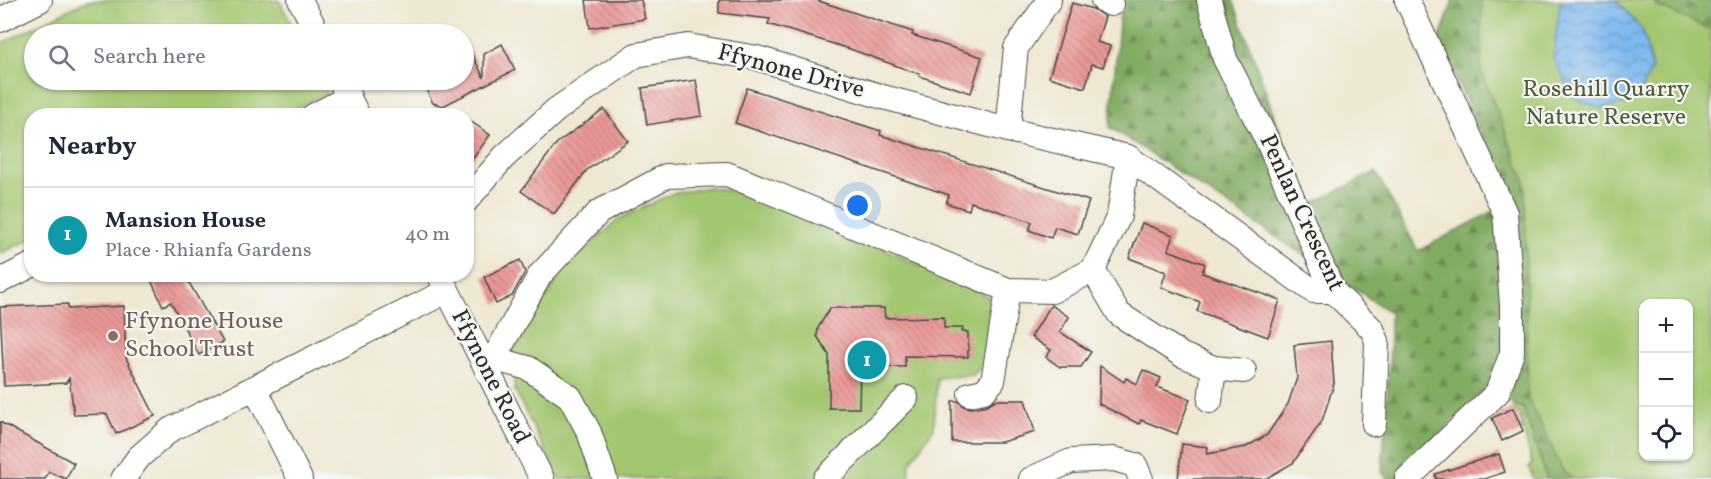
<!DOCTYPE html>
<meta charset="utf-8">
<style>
body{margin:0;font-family:Vollkorn,serif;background:#f6f6f7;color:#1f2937}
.controls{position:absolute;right:18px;bottom:18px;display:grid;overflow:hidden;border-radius:12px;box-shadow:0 2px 4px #0004}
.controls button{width:54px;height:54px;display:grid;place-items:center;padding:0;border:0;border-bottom:2px solid #e0e1e3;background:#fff;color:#1f2937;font:30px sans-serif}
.you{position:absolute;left:858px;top:206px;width:21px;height:21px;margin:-15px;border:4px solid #fff;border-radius:50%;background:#1a73e8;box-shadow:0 0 0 9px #1a73e833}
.badge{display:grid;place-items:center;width:39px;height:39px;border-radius:50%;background:#2563eb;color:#fff;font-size:20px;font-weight:700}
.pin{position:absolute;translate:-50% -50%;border:3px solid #fff;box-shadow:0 2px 6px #0006}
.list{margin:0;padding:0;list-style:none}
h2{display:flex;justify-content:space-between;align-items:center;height:78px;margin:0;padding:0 24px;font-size:26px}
h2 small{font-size:20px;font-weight:400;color:#747a83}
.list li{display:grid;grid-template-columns:39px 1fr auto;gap:18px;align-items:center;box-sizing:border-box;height:96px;padding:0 24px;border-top:2px solid #e0e1e3}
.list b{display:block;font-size:22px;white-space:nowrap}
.list p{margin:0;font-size:20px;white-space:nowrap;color:#747a83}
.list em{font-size:20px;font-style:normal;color:#747a83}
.icon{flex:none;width:33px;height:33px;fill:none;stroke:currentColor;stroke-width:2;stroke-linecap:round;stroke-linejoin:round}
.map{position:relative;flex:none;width:1711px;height:479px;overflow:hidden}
.search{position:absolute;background:#fff;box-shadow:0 2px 4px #0004;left:24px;top:24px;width:450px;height:66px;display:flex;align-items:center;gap:15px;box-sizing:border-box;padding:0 21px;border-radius:33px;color:#747a83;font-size:22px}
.panel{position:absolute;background:#fff;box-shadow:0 2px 4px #0004;left:24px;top:108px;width:450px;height:174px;border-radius:24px}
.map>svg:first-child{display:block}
.grass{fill:url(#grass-tufts);stroke:#67784d;stroke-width:1.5}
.forest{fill:url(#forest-firs);stroke:#566b46;stroke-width:1.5}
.green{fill:#a3c66f;stroke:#67784d;stroke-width:1.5;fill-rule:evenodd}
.water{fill:url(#water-waves);stroke:#54728d;stroke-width:1.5}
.building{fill:url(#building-back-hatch)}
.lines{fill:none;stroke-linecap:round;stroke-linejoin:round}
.minor-casing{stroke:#484744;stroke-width:26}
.minor{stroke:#fff;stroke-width:24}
.education-dot{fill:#8d6e63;stroke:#f6f6f2;stroke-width:2}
.labels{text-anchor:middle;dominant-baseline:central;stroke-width:4.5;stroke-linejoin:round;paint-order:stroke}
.street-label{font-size:24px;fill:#2b2b2b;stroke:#f6f6f2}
.park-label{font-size:24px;fill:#4f5a3f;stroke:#f6f6f2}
.education-label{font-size:24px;fill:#785e54;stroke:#f6f6f2;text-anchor:start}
</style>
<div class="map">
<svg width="1711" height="479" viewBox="0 0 1711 479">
<defs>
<pattern id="grass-tufts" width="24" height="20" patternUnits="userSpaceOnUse" patternTransform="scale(1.5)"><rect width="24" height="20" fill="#a3c66f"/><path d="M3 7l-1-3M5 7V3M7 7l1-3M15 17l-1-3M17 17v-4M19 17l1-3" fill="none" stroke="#8caa60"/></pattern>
<pattern id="forest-firs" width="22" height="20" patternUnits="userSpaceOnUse" patternTransform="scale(1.5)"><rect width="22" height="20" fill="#82ab62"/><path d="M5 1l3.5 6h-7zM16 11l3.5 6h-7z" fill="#6b8b51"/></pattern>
<pattern id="water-waves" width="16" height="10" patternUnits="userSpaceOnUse" patternTransform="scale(1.5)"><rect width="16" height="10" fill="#7eb8ef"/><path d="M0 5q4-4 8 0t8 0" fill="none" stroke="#6796c2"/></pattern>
<pattern id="building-back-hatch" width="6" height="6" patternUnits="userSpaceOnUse" patternTransform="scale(1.5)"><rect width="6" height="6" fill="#ea9897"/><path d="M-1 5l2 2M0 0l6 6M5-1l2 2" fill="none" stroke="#be7c7b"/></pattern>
</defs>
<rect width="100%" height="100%" fill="#f6f6f2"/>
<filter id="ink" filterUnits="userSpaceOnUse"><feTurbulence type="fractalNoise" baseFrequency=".0167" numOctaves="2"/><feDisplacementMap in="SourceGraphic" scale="12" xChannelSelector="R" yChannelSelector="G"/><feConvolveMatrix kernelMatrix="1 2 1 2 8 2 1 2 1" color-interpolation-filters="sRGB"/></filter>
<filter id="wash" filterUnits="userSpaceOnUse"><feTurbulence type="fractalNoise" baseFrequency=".008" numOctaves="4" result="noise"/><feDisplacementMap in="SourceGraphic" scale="24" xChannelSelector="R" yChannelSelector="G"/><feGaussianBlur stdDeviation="1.35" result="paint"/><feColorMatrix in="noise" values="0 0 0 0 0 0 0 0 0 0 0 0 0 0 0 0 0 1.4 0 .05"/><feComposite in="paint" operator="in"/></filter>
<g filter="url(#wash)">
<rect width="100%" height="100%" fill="#efe8d2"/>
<path class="grass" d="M1513 404 1523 408 1547 479H1533L1529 468 1532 464 1520 416 1513 408Z"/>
<path class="forest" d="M1121 0H1233L1307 206 1376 172 1418 251 1511 202 1439 41 1453 0H1711V333L1688 304 1572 259 1640 479H1547L1523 408 1482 391 1396 479H1387L1382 472 1390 350V312L1110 127Z"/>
<g class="green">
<path d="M88 0H279L297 34H34V80H321L328 93 281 115 32 116 31 239 0 254V44Z"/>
<path d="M1482 0H1651L1659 7 1711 30V479H1573L1563 471 1528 397 1525 181 1481 70ZM1644 304H1688V456H1644Z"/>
<path d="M709 187 750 194 867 241 993 299 986 363 973 375 937 378 934 428 910 463 909 479H559L515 391 510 355 566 267 619 219 671 194Z"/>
</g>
<path class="water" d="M1565 0H1616L1643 31 1652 69 1634 103 1600 108 1575 99 1553 58 1560 4Z"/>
<g id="blocks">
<g class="building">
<path d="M586 0H641L645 19 590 28Z"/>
<path d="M719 0H816L913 32 912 35 982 57 971 93 919 76V74L850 49 768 24 770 19 719 13Z"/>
<path d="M1072 3 1093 9 1105 17 1097 42 1110 46 1103 67 1092 64 1085 88 1049 77Z"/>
<path d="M464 39 484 78V54L502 44 515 70 443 106 433 103 428 93 431 80H464Z"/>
<path d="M696 80 702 116 647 125 642 88Z"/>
<path d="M747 88 881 131 880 135 1089 201 1078 234 1055 227 1051 238 1029 230 1032 222 971 202 969 210 946 203 949 195 735 123Z"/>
<path d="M604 109 628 141 587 170 554 214 521 191 557 143Z"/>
<path d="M466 118 490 135 466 168Z"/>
<path d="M1142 223 1173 235 1168 250 1205 264 1202 273 1280 300 1268 337 1197 311 1200 302 1161 287 1166 272 1129 258Z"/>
<path d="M520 260 525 272 512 296 496 304 484 277Z"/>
<path d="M148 274H184L223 342 199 355 171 302 163 306Z"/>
<path d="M68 304V309L124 306 126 358 155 416 116 434 107 414 74 415 69 378 66 383 4 386 0 307Z"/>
<path d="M1051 305 1069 317 1060 332 1091 352 1081 367H1060L1046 357 1051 350 1031 337Z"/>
<path d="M830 308H884L885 318 944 317V328H963L962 332H968V357L905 356V367L860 366 859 408H829V355L817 336 818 328Z"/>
<path d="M1331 341 1334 384 1322 421 1293 463 1265 479H1178L1182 444 1208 447 1207 454 1246 447 1267 435 1288 404 1297 378 1294 345Z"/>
<path d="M1100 366 1124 382 1126 378 1137 384 1143 370 1161 378 1157 387 1190 399 1177 434 1141 420 1139 424 1099 404Z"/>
<path d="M995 400H1025L1035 432 1002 442H952V401H958L965 407 972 408 987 405Z"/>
<path d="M1513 408 1523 431 1502 441 1492 418Z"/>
<path d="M0 422 74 463 66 479 49 472 45 479H0Z"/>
<path d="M1499 454 1505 472 1484 479H1436L1435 474Z"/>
</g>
</g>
</g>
<g filter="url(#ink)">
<use href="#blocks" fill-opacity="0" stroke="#484744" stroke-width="1.5"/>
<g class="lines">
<defs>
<g id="minor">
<path d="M300 0 318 34"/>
<path d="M1103 0 1111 4"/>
<path d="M1209 0 1225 59 1268 142 1333 291 1372 329 1377 341 1374 424"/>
<path d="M1407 0 1505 213 1512 305V353L1497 393 1407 479"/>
<path d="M0 20 40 0"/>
<path d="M340 80 358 116"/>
<path d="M313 116 349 97"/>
<path d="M1008 130 1016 48 1049 0"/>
<path d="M466 201 504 157 556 110 636 55 688 46 757 58 883 97 1008 130 1128 157 1313 291H1333"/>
<path d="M1093 270 1119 314 1182 355 1214 368 1244 371"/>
<path d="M439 274 542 479"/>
<path d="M0 281 32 265"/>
<path d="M495 359 528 368 570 397 589 432 605 479"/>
<path d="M487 371 540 275 599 212 666 176 727 174 1008 290"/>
<path d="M255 388 300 479"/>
<path d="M970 394 984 391 993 381 1008 290 1052 291 1093 270 1119 216 1128 157"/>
<path d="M1210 401 1214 368"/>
<path d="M123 479 139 457 170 430 447 291"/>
<path d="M825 479 906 398"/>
<path d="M1031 479 1071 461 1114 459 1135 465 1141 479"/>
</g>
</defs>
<use href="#minor" class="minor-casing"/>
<use href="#minor" class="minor"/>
</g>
</g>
<circle class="education-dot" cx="113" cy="336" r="6"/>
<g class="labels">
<g class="street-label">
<text transform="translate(791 72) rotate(15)">Ffynone Drive</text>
<text transform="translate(1301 213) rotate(65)">Penlan Crescent</text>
<text transform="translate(490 377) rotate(63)">Ffynone Road</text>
</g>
<g class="park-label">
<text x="1606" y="90">Rosehill Quarry<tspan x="1606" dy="28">Nature Reserve</tspan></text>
</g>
<g class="education-label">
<text x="125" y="322">Ffynone House<tspan x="125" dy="28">School Trust</tspan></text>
</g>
</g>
</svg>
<div class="controls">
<button>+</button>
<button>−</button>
<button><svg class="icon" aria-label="locate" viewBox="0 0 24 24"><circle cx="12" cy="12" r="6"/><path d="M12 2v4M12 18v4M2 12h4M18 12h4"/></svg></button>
</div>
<div class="you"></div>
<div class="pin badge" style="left:867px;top:360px;background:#0f9aa8">1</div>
<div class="search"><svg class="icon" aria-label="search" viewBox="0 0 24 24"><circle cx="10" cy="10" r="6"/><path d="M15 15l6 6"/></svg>Search here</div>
<section class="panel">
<h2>Nearby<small></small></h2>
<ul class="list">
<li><span class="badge" style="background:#0f9aa8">1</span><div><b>Mansion House</b><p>Place · Rhianfa Gardens</p></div><em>40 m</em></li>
</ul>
</section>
</div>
